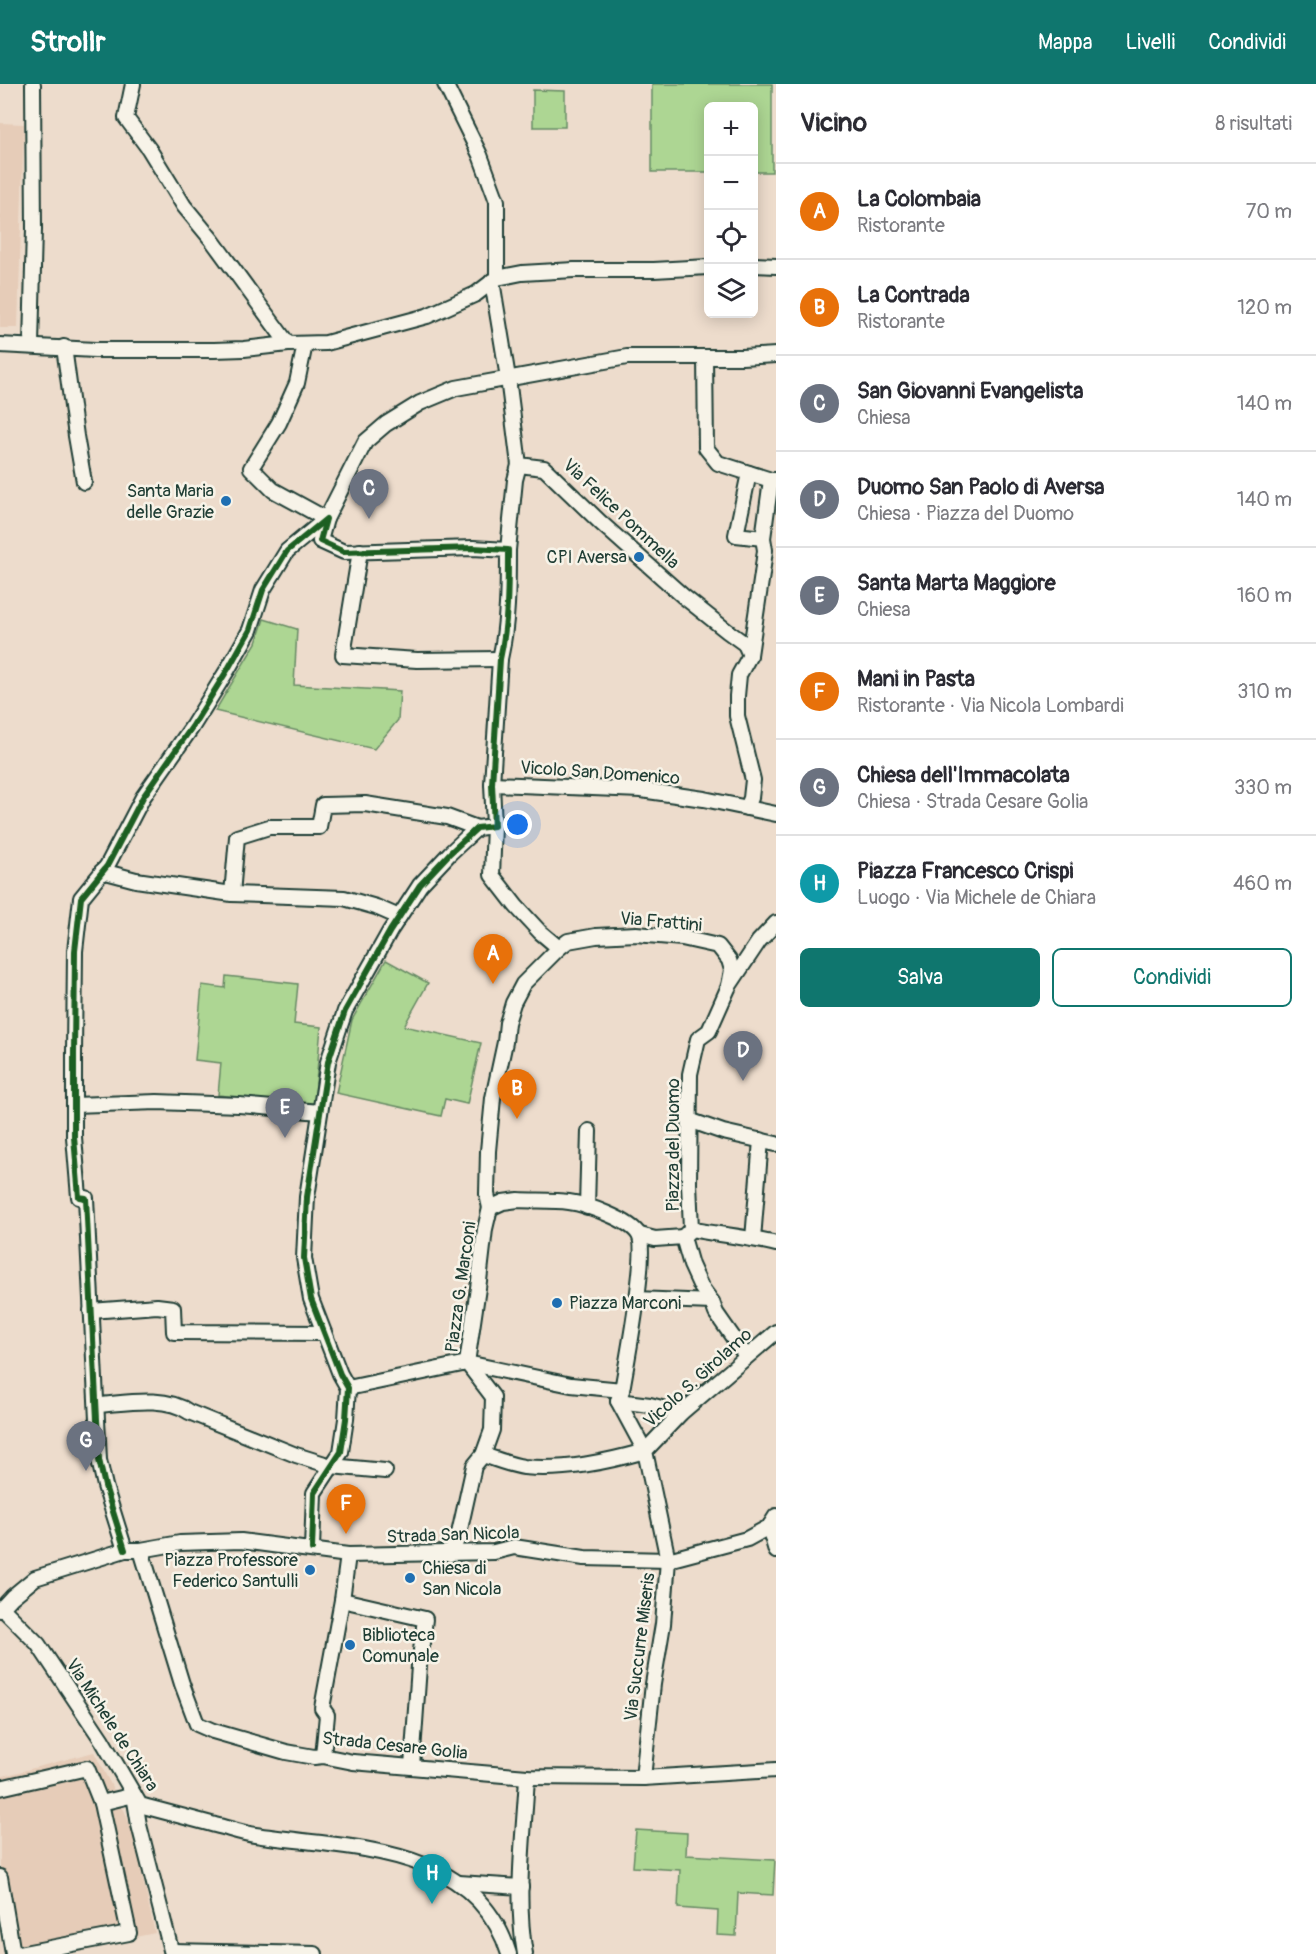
<!DOCTYPE html>
<html lang="it">
<meta charset="utf-8">
<style>
body{margin:0;font-family:Pangolin,sans-serif;background:#f2f2f3;color:#2b2b33}
.controls{position:absolute;right:18px;top:18px;display:grid;overflow:hidden;border-radius:9px;box-shadow:0 3px 15px #0003}
.controls button{width:54px;height:54px;display:grid;place-items:center;padding:0;border:0;border-bottom:2px solid #e1e1e2;background:#fff;color:#2b2b33;font:30px sans-serif}
.you{position:absolute;left:518px;top:741px;width:21px;height:21px;margin:-15px;border:4px solid #fff;border-radius:50%;background:#1a73e8;box-shadow:0 0 0 9px #1a73e833}
.badge{display:grid;place-items:center;width:39px;height:39px;border-radius:50%;background:#0f766e;color:#fff;font-size:20px;font-weight:700}
.pin{position:absolute;translate:-50% -50px;filter:drop-shadow(0 2px 3px #0008)}
.pin::after{content:'';position:absolute;top:32px;width:21px;height:18px;background:inherit;clip-path:polygon(0 0,100% 0,50% 100%)}
.list{margin:0;padding:0;list-style:none}
h2{display:flex;justify-content:space-between;align-items:center;height:78px;margin:0;padding:0 24px;font-size:26px}
h2 small{font-size:20px;font-weight:400;color:#7c7c81}
.list li{display:grid;grid-template-columns:39px 1fr auto;gap:18px;align-items:center;box-sizing:border-box;height:96px;padding:0 24px;border-top:2px solid #e1e1e2}
.list b{display:block;font-size:22px;white-space:nowrap}
.list p{margin:0;font-size:20px;white-space:nowrap;color:#7c7c81}
.list em{font-size:20px;font-style:normal;color:#7c7c81}
.actions{display:flex;gap:12px;padding:18px 24px}
.actions a{flex:1;padding:14px 0;border:2px solid #0f766e;border-radius:9px;text-align:center;font-size:21px;color:#0f766e}
.actions .main{background:#0f766e;color:#fff}
.icon{flex:none;width:33px;height:33px;fill:none;stroke:currentColor;stroke-width:2;stroke-linecap:round;stroke-linejoin:round}
.map{position:relative;flex:none;width:776px;height:1870px;overflow:hidden}
header{display:flex;align-items:center;gap:36px;box-sizing:border-box;height:84px;padding:0 30px;background:#0f766e;color:#fff}
header strong{font-size:28px}
nav{display:flex;gap:33px;margin-inline-start:auto;font-size:21px}
main{display:flex}
aside{flex:1;background:#fff}
.map>svg:first-child{display:block}
.built{fill:#e6ccb8}
.green{fill:#add693;stroke:#668a64;stroke-width:1.5}
.lines{fill:none;stroke-linecap:round;stroke-linejoin:round}
.street-casing{stroke:#1f3d34;stroke-width:18}
.street{stroke:#f7f3e8;stroke-width:14}
.cycleway-casing{stroke:#f7f3e8;stroke-width:10}
.cycleway{stroke:#1b5e20;stroke-width:6}
.poi-dot{fill:#1f6fb2;stroke:#f7f3e8;stroke-width:2}
.labels{text-anchor:middle;dominant-baseline:central;stroke-width:5;stroke-linejoin:round;paint-order:stroke}
.poi-label{font-size:18px;fill:#1f3d34;stroke:#f7f3e8;text-anchor:end}
.street-label{font-size:18px;fill:#1f3d34;stroke:#f7f3e8}
</style>
<header>
<strong>Strollr</strong>
<nav><a>Mappa</a><a>Livelli</a><a>Condividi</a></nav>
</header>
<main>
<div class="map">
<svg width="776" height="1870" viewBox="0 0 776 1870">
<rect width="100%" height="100%" fill="#eddccc"/>
<filter id="ink" filterUnits="userSpaceOnUse"><feTurbulence type="fractalNoise" baseFrequency=".0167" numOctaves="2"/><feDisplacementMap in="SourceGraphic" scale="12" xChannelSelector="R" yChannelSelector="G"/><feConvolveMatrix kernelMatrix="1 2 1 2 8 2 1 2 1" color-interpolation-filters="sRGB"/></filter>
<g filter="url(#ink)">
<g class="built">
<path d="M0 39 24 40 18 244H0Z"/>
<path d="M94 1668 125 1728 132 1746 155 1849 52 1870H4L0 1839V1693Z"/>
</g>
<g class="green">
<path d="M652 0H772V88H754V22H708V88H652Z"/>
<path d="M533 6 565 7V43H533Z"/>
<path d="M264 535 297 545 294 601 400 607 398 636 374 665 215 627 256 559Z"/>
<path d="M386 876 428 899 404 942 481 959 467 1020 445 1015 441 1032 336 1009 352 936Z"/>
<path d="M226 892 298 900 294 940 321 943 314 1021 218 1011 221 979 195 976 202 901 225 904Z"/>
<path d="M636 1746 687 1749 686 1771 775 1776 773 1811 738 1809 736 1852 717 1851 718 1827 678 1824 680 1786 633 1783Z"/>
</g>
<g class="lines">
<defs>
<g id="street">
<path d="M133 0 126 34 149 65 184 122 212 156 288 260"/>
<path d="M445 0 480 71 497 117V194"/>
<path d="M754 181 776 182"/>
<path d="M492 197 508 294 519 381 544 384 601 439 683 512 727 547 745 560 750 571"/>
<path d="M305 260 297 299 279 339 251 384 273 406 326 435 365 358 386 340 420 319 456 304 627 273H742L776 271"/>
<path d="M0 261 95 266H214L244 265 288 260 326 259 427 232 476 210 497 194 522 189 574 186H654L708 183"/>
<path d="M31 261 34 145 33 0"/>
<path d="M64 263 76 352 84 398"/>
<path d="M705 273 706 364 718 379 771 396"/>
<path d="M749 389 736 451 763 454"/>
<path d="M508 466 515 396 519 381"/>
<path d="M360 467 343 571 417 576 500 575"/>
<path d="M492 700 641 706 704 715 776 730"/>
<path d="M747 724 751 714 753 696 737 632V612L739 591 750 571 762 490 765 466 763 454 771 396H776"/>
<path d="M494 742 492 791 516 822 540 848 559 864"/>
<path d="M102 787 136 796 232 810 344 814 376 823 399 833"/>
<path d="M232 810 237 753 269 743H319L323 721 365 720 447 733 477 744"/>
<path d="M74 1021 157 1018 239 1021 320 1028"/>
<path d="M689 1036 723 1048 776 1060"/>
<path d="M518 1116C535 1117 552 1116 569 1118 585 1120 631 1136 639 1151 648 1167 626 1283 622 1306L571 1301 467 1279 479 1197 485 1145 490 1124 503 1118Z"/>
<path d="M587 1123 589 1047"/>
<path d="M490 1124 487 1110 488 1067 493 1014 505 958 507 939 513 919 523 900 559 864 568 857 596 852 636 850 682 854 718 862 729 876 732 886 729 902"/>
<path d="M691 1145C719 1151 748 1153 776 1160"/>
<path d="M640 1151 655 1155 683 1153"/>
<path d="M683 1153 691 1145 689 1099 690 990 698 955 709 947 729 902 759 857 776 839"/>
<path d="M683 1153 691 1181 701 1203 712 1218 716 1229 746 1272"/>
<path d="M753 1155 761 1056"/>
<path d="M636 1215 712 1218"/>
<path d="M91 1227 157 1222 173 1224 174 1248 324 1249"/>
<path d="M348 1304 467 1279 493 1313 492 1346 483 1371 474 1382 458 1454 450 1470"/>
<path d="M618 1317 650 1321 681 1329"/>
<path d="M98 1321C126 1319 165 1311 189 1328L296 1371 331 1382 385 1387"/>
<path d="M483 1371C496 1375 510 1381 524 1383 564 1387 606 1378 645 1367L618 1317 622 1306"/>
<path d="M769 1443 776 1467"/>
<path d="M125 1466 105 1402 99 1376 86 1114 79 1113 74 1053V970L75 867 81 814 107 782 143 713 192 643 228 585 250 546 263 506 287 467 326 435 320 457 344 468 473 464 508 466C508 502 508 540 500 575L492 700 494 742 477 744 450 769 420 801 390 847 345 927 328 978 307 1113 304 1174 311 1215 340 1290 348 1304 346 1335 341 1368 314 1409 312 1465"/>
<path d="M141 1466 182 1600 197 1640 213 1647 286 1668 314 1673 323 1672 353 1678 527 1693 643 1694 776 1686"/>
<path d="M342 1516 425 1535 419 1582 412 1682"/>
<path d="M2 1524 38 1560 102 1656 140 1721C165 1728 190 1734 215 1741 228 1744 241 1749 255 1751 348 1765 475 1759 509 1870"/>
<path d="M0 1526 12 1513 35 1494 125 1466H141L180 1459 241 1457 348 1471 494 1468 514 1463 584 1474 668 1476 747 1455 769 1443 776 1432"/>
<path d="M323 1672 327 1631 322 1624 342 1516 348 1471"/>
<path d="M643 1694 653 1600 663 1540 668 1476 645 1367 681 1329 776 1248"/>
<path d="M0 1704 87 1684 101 1719 129 1849 19 1870"/>
<path d="M101 1719 134 1711 139 1741 172 1870"/>
<path d="M0 1793 13 1870"/>
<path d="M459 1799 521 1803"/>
<path d="M173 1867 315 1870"/>
<path d="M525 1870C515 1812 524 1751 527 1693"/>
</g>
</defs>
<use href="#street" class="street-casing"/>
<use href="#street" class="street"/>
<defs>
<path id="cycleway" d="M125 1466 105 1402 99 1376 86 1114 79 1113 74 1053V970L75 867 81 814 107 782 143 713 192 643 228 585 250 546 263 506 287 467 326 435 320 457 344 468 473 464 508 466C508 502 508 540 500 575L492 700 494 742 477 744 450 769 420 801 390 847 345 927 328 978 307 1113 304 1174 311 1215 340 1290 348 1304 346 1335 341 1368 314 1409 312 1465"/>
</defs>
<use href="#cycleway" class="cycleway-casing"/>
<use href="#cycleway" class="cycleway"/>
</g>
</g>
<g class="poi-dot">
<circle cx="226" cy="417" r="6"/>
<circle cx="639" cy="473" r="6"/>
<circle cx="557" cy="1219" r="6"/>
<circle cx="310" cy="1486" r="6"/>
<circle cx="410" cy="1494" r="6"/>
<circle cx="350" cy="1561" r="6"/>
</g>
<g class="labels">
<g class="poi-label">
<text x="214" y="407">Santa Maria<tspan x="214" dy="21">delle Grazie</tspan></text>
<text x="627" y="473">CPI Aversa</text>
<text x="569" y="1219" text-anchor="start">Piazza Marconi</text>
<text x="298" y="1476">Piazza Professore<tspan x="298" dy="21">Federico Santulli</tspan></text>
<text x="422" y="1484" text-anchor="start">Chiesa di<tspan x="422" dy="21">San Nicola</tspan></text>
<text x="362" y="1551" text-anchor="start">Biblioteca<tspan x="362" dy="21">Comunale</tspan></text>
</g>
<g class="street-label">
<text transform="translate(621 430) rotate(43)">Via Felice Pommella</text>
<text transform="translate(600 689) rotate(4)">Vicolo San Domenico</text>
<text transform="translate(661 838) rotate(5)">Via Frattini</text>
<text transform="translate(673 1061) rotate(-90)">Piazza del Duomo</text>
<text transform="translate(461 1203) rotate(-82)">Piazza G. Marconi</text>
<text transform="translate(698 1294) rotate(-42)">Vicolo S. Girolamo</text>
<text transform="translate(453 1451) rotate(-2)">Strada San Nicola</text>
<text transform="translate(640 1563) rotate(-83)">Via Succurre Miseris</text>
<text transform="translate(112 1641) rotate(57)">Via Michele de Chiara</text>
<text transform="translate(395 1662) rotate(6)">Strada Cesare Golia</text>
</g>
</g>
</svg>
<div class="controls">
<button>+</button>
<button>−</button>
<button><svg class="icon" aria-label="locate" viewBox="0 0 24 24"><circle cx="12" cy="12" r="6"/><path d="M12 2v4M12 18v4M2 12h4M18 12h4"/></svg></button>
<button><svg class="icon" aria-label="layers" viewBox="0 0 24 24"><path d="M12 4l9 5-9 5-9-5zM3 14l9 5 9-5"/></svg></button>
</div>
<div class="you"></div>
<div class="pin badge" style="left:493px;top:900px;background:#e8710a">A</div>
<div class="pin badge" style="left:517px;top:1035px;background:#e8710a">B</div>
<div class="pin badge" style="left:369px;top:435px;background:#6b7280">C</div>
<div class="pin badge" style="left:743px;top:997px;background:#6b7280">D</div>
<div class="pin badge" style="left:285px;top:1054px;background:#6b7280">E</div>
<div class="pin badge" style="left:346px;top:1450px;background:#e8710a">F</div>
<div class="pin badge" style="left:86px;top:1387px;background:#6b7280">G</div>
<div class="pin badge" style="left:432px;top:1820px;background:#0f9aa8">H</div>
</div>
<aside>
<h2>Vicino<small>8 risultati</small></h2>
<ul class="list">
<li><span class="badge" style="background:#e8710a">A</span><div><b>La Colombaia</b><p>Ristorante</p></div><em>70 m</em></li>
<li><span class="badge" style="background:#e8710a">B</span><div><b>La Contrada</b><p>Ristorante</p></div><em>120 m</em></li>
<li><span class="badge" style="background:#6b7280">C</span><div><b>San Giovanni Evangelista</b><p>Chiesa</p></div><em>140 m</em></li>
<li><span class="badge" style="background:#6b7280">D</span><div><b>Duomo San Paolo di Aversa</b><p>Chiesa · Piazza del Duomo</p></div><em>140 m</em></li>
<li><span class="badge" style="background:#6b7280">E</span><div><b>Santa Marta Maggiore</b><p>Chiesa</p></div><em>160 m</em></li>
<li><span class="badge" style="background:#e8710a">F</span><div><b>Mani in Pasta</b><p>Ristorante · Via Nicola Lombardi</p></div><em>310 m</em></li>
<li><span class="badge" style="background:#6b7280">G</span><div><b>Chiesa dell'Immacolata</b><p>Chiesa · Strada Cesare Golia</p></div><em>330 m</em></li>
<li><span class="badge" style="background:#0f9aa8">H</span><div><b>Piazza Francesco Crispi</b><p>Luogo · Via Michele de Chiara</p></div><em>460 m</em></li>
</ul>
<div class="actions"><a class="main">Salva</a><a>Condividi</a></div>
</aside>
</main>
